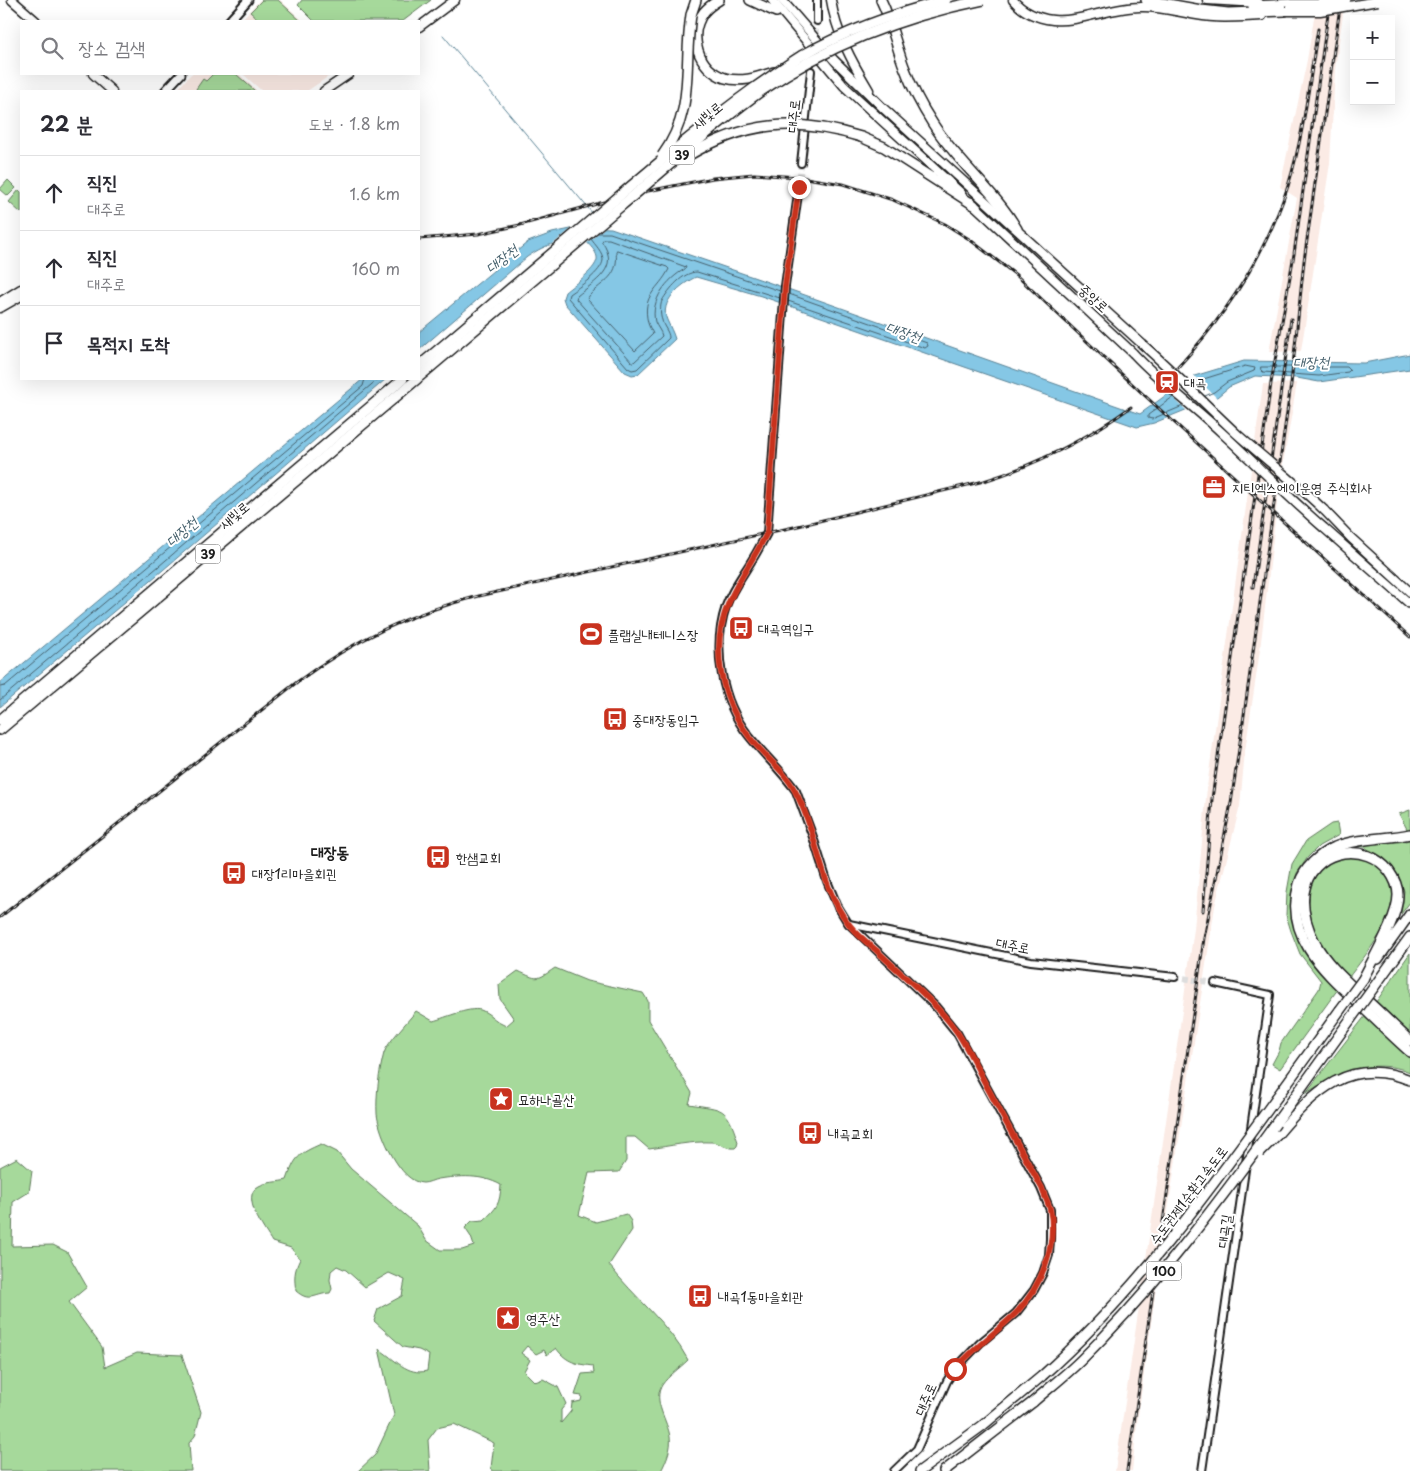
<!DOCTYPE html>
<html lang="ko">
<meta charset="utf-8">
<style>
body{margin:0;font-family:"Playpen Sans","Poor Story",sans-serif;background:#f7f7f7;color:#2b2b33}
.controls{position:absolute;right:15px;top:15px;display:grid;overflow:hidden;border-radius:0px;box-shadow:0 5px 20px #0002}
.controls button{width:45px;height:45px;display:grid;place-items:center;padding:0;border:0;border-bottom:1px solid #e1e1e2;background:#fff;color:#2b2b33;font:25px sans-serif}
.stop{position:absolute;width:15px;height:15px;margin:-11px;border:4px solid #c8321e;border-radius:50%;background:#fff}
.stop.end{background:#c8321e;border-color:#fff;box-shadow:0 1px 5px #0008}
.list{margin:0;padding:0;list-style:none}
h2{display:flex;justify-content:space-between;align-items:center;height:65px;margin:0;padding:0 20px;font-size:21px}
h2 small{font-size:16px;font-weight:400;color:#7c7c81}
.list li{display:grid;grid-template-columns:32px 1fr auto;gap:15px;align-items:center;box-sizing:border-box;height:75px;padding:0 20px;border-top:1px solid #e1e1e2}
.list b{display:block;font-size:19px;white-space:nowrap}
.list p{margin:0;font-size:16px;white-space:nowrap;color:#7c7c81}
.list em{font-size:16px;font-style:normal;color:#7c7c81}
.icon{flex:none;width:28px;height:28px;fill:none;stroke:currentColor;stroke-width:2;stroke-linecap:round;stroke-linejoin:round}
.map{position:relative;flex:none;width:1410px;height:1471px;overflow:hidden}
.search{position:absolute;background:#fff;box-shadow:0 5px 20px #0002;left:20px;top:20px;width:400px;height:55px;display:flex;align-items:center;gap:12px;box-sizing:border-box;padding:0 18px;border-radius:0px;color:#7c7c81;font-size:19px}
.panel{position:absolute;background:#fff;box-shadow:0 5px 20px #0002;left:20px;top:90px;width:400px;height:290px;border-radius:0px}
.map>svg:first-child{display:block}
.built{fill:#fbebe5}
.green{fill:#a6d99b;stroke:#617a5c;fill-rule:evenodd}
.water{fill:#85c7e5;stroke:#5b8395}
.pier{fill:#fff}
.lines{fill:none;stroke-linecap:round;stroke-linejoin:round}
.shore{stroke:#46606c;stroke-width:1}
.stream{stroke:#5b8395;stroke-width:1}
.tertiary-tunnel{stroke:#ddd;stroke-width:6;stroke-dasharray:6 3;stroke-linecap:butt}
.tertiary-casing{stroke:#1c1c1c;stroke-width:10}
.secondary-casing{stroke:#1c1c1c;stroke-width:11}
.primary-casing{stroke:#1c1c1c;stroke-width:11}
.trunk-casing{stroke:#1c1c1c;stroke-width:12}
.motorway-casing{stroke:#1c1c1c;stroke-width:12}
.tertiary{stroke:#fff;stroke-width:6}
.secondary{stroke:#fff;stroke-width:7}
.primary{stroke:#fff;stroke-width:8}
.trunk{stroke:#fff;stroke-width:9}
.motorway{stroke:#fff;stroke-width:9}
.rail-casing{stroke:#1c1c1c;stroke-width:3}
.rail{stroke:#fff;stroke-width:1;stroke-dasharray:4;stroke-linecap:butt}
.primary-bridge-casing{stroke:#1c1c1c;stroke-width:11;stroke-linecap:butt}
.trunk-bridge-casing{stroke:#1c1c1c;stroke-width:12;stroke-linecap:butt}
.motorway-bridge-casing{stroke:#1c1c1c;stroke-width:12;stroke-linecap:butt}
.primary-bridge{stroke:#fff;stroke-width:8}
.trunk-bridge{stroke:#fff;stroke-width:9}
.motorway-bridge{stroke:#fff;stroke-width:9}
.route{stroke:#c8321e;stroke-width:6}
.labels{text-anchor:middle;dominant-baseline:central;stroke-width:4;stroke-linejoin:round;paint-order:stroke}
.shield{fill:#fff;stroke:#606060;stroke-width:1}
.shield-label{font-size:12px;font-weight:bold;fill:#1c1c1c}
.street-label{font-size:14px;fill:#1c1c1c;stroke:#fff}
.poi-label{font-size:14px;fill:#1c1c1c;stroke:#fff;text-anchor:start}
.water-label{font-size:15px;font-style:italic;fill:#46606c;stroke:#fff}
.quarter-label{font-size:16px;font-weight:bold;fill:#1c1c1c;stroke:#fff}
</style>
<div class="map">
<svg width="1410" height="1471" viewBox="0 0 1410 1471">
<rect width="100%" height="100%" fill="#fff"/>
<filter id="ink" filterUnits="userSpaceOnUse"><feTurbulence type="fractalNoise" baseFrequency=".02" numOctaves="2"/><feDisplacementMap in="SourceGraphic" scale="10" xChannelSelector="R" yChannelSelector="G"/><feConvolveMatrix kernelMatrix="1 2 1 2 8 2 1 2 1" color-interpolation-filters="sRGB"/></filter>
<g filter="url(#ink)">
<g class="built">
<path d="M260 0H280L303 21H240Z"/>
<path d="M1317 0H1345L1335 70 1330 163 1301 351 1269 352 1297 198 1280 187 1307 60Z"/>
<path d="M191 74H239L257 91H176Z"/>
<path d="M243 74H332L307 91H262Z"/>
<path d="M1297 383 1279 487 1260 650 1245 751 1240 806 1215 906 1155 1295 1138 1416 1132 1471H1115L1194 929 1207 787 1263 384Z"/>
</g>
<g class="green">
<path d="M262 0H278L301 21H255L257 18 250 12Z"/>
<path d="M302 0H431L403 21H314L298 5Z"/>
<path d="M213 74H236L255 91H198L196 89 203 79 206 81Z"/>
<path d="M8 180 16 188 8 196 0 189Z"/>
<path d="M19 190 21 192V213L9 202Z"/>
<path d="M1410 810V829H1407L1399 814Z"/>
<path d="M1337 823 1339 835 1319 846 1308 857 1297 873 1292 890V907L1296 928 1338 989 1280 1069 1272 1064 1279 1051 1281 1043 1319 989 1321 981 1300 954 1291 931 1286 915 1287 892 1292 864 1306 841 1331 824Z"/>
<path d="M1410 840V902L1401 914 1404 891 1398 875 1388 864 1365 847 1351 846C1371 843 1391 844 1410 840Z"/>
<path d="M1352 856C1368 858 1381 864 1389 879 1391 882 1393 886 1394 889 1401 913 1363 958 1349 977 1339 966 1327 954 1320 940 1307 920 1303 885 1323 867 1330 860 1342 858 1352 856Z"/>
<path d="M1410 953V1033L1376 1002Z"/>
<path d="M555 968 587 981 643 993 648 1001V1020L692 1093 689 1104C724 1110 726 1105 738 1142L737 1146 735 1148C727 1149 720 1143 712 1142 691 1141 670 1146 649 1149L635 1137H626V1161L619 1172 589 1173 579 1215 596 1222 626 1214 631 1221 632 1230 609 1265C634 1297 669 1324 688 1360 680 1368 668 1376 662 1385 652 1401 668 1421 670 1437 672 1448 666 1461 661 1471H493L491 1468 494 1443 454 1424 437 1428 428 1440 430 1471H358L375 1455 394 1415 379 1349C395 1359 407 1376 427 1371L429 1355 419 1350 403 1347 374 1321 378 1309 402 1296 405 1280 389 1273 365 1287 346 1270 337 1266 331 1271 330 1280 332 1289 330 1293C314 1294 310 1303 296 1291 294 1278 294 1271 300 1259L291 1248 272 1242C265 1230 239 1196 259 1186 266 1182 279 1182 287 1180 295 1157 298 1154 321 1144L337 1152 351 1169 418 1226 426 1240 440 1250H462L474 1246 471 1237 465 1228 472 1221 484 1220C497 1208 500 1204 501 1185 481 1174 460 1176 438 1179 433 1180 428 1183 423 1183 400 1183 379 1133 377 1114 376 1094 379 1072 384 1053 387 1043 409 1020 416 1011L433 1021C445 1018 473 1005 483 1011 492 1015 497 1023 506 1026L514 1019 500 999 499 985 518 971C538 980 536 981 555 968ZM527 1346 536 1354 544 1350 547 1355 556 1348C567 1363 577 1364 593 1366L594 1373 582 1374 575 1395 582 1396 581 1401 572 1403 571 1411 561 1423V1410L566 1404 558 1387 543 1379 535 1382 524 1371 530 1360 521 1353Z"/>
<path d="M1366 1015 1410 1056V1072C1373 1057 1337 1073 1305 1094Z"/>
<path d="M17 1158 32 1171 29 1192 13 1202 12 1246 53 1245 67 1252 87 1287 69 1302 102 1347 105 1367 137 1353 182 1355 201 1412 195 1436 189 1443 191 1471H0V1167Z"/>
</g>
<g class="water">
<path d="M580 227 611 228 788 289 1140 414 1191 377 1244 361 1364 363 1410 354V369L1319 382 1297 378 1255 376 1229 387 1217 397 1154 423 1137 427 761 296 696 277C681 284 659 302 667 320 670 327 673 332 675 339L638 374 632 375 625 372 565 304 563 298 565 292C573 285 599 268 597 257 596 251 590 246 586 241 560 241 549 242 527 257L419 350V332L528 242 552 233Z"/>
<path d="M363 379H386L163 570 0 707V683Z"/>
</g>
<g class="pier">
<path d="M580 224 608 225 586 244H565L549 247 576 225Z"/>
<path d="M1192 374 1218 399 1188 412 1167 392Z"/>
</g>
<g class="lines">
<g class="shore">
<path d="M598 233H610L780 291"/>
<path d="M591 239C595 245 603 252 603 260 602 272 579 287 569 294L568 298 628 368 632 370 637 369 669 338C669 331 663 327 662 320 660 316 660 305 662 301 669 289 683 272 697 272L780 298"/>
<path d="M604 239H609L686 267 685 269C667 279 650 300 655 322 657 327 661 331 662 336L634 362H632L576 299 577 296C595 281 621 268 602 242Z"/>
<path d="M617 250 667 267 669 269C659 290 641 294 648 323 649 327 652 331 653 334L635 351 587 299C598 282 620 280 616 252Z"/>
<path d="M788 301 925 348 928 346 927 343 789 294"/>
<path d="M1261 367H1347L1350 370 1348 372 1319 376 1263 372 1261 370Z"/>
<path d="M1191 383 1245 366 1255 368 1254 371 1227 382 1214 392 1205 396"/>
<path d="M1173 397 1148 415V418L1152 419 1183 406"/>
<path d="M0 687 5 686 363 386 365 379"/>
<path d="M0 700 159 566 378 379"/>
</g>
<path class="stream" d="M443 35 593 214"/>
<g class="tertiary-tunnel">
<path d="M811 71 817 21"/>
<path d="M799 187 801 163"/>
<path d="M1175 977 1215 983"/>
</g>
<defs>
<g id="tertiary">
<path d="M817 21V0"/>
<path d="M801 163 811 71"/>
<path d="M799 187 785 286 767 533C762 542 758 551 752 560 743 575 732 589 726 606 712 648 721 701 749 736 764 755 782 771 796 791L813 837 827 881 837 905 848 923 935 1006 957 1033 1041 1188 1050 1210V1239L1049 1255 1043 1273 1034 1290 1016 1313 980 1343 955 1369 947 1381 917 1449 894 1471"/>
<path d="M849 924 1031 961 1175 977"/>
<path d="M1202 1471 1270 995 1215 983"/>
</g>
<g id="secondary">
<path d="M229 21 248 0"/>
<path d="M165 91 181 74"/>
</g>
<g id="primary">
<path d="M12 0 36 21"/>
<path d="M772 0 844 86 961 193"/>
<path d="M782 0 834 60 882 107 1142 344"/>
<path d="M831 0C836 33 852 62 869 90"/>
<path d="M1013 0C1023 12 1037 18 1053 20 1078 23 1111 7 1140 7 1159 6 1178 12 1197 15 1218 19 1240 17 1262 16"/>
<path d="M1207 0 1259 3"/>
<path d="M419 27 455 0"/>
<path d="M93 74 112 91"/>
<path d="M324 91 349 74"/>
<path d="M971 202 1133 353"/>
<path d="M0 302 21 289"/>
<path d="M0 308 21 296"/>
<path d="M1324 510 1351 538 1410 592"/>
<path d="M1324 528 1410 604"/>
</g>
<g id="trunk">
<path d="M719 0C714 3 708 7 704 12 687 35 698 69 725 78 742 83 758 77 774 72"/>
<path d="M750 0 776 12"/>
<path d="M881 0C892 22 896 47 905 69 912 88 922 107 933 124 957 162 994 190 1017 229"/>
<path d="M1146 0 1201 10 1228 13 1285 11"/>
<path d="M1253 6 1290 4"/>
<path d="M691 15 696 0"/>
<path d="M861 137 884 147 974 205"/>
<path d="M0 720 403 379"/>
<path d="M0 730 417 379"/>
</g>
<g id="motorway">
<path d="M1410 834C1386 839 1358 838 1335 847 1319 854 1304 868 1299 884 1283 936 1326 973 1360 1005 1377 1021 1393 1037 1410 1052"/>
<path d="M1378 959 1410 914"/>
<path d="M1363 979C1373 958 1398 918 1398 895 1398 886 1394 878 1389 871 1366 842 1318 848 1306 884 1300 903 1306 925 1315 943 1326 963 1343 978 1360 994 1377 1009 1393 1025 1410 1041"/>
<path d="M1374 987 1410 937"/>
<path d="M1277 1097 1340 1010"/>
<path d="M1276 1123 1350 1020"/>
<path d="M1277 1135C1314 1091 1349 1056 1410 1080"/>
<path d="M920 1471 982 1426 1042 1376"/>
<path d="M944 1471 1033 1402"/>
</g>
</defs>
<use href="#tertiary" class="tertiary-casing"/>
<use href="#secondary" class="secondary-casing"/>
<use href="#primary" class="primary-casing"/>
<use href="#trunk" class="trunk-casing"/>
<use href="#motorway" class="motorway-casing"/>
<use href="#tertiary" class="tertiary"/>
<use href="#secondary" class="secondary"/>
<use href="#primary" class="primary"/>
<use href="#trunk" class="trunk"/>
<use href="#motorway" class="motorway"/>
<defs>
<g id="rail">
<path d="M419 239 478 234 520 225 633 194 713 178 754 174 799 177 843 184 893 200 945 224 969 239 1016 275 1143 394 1410 637"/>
<path d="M1178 367C1226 315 1266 253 1288 186 1304 135 1309 82 1318 29"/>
<path d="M1253 587 1291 319"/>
<path d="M1203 911 1212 799 1271 383 1294 254 1330 0"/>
<path d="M0 917 297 682C354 640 410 613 479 596L794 527 984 481C1038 464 1085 440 1131 407"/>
<path d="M1127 1471 1204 938 1231 803 1244 715 1291 384 1304 261 1341 0"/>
</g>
</defs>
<use href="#rail" class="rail-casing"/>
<use href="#rail" class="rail"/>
<defs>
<g id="primary-bridge">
<path d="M1290 4H1329L1346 0"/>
<path d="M1285 11H1320L1378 1"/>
<path d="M1142 344C1175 373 1205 404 1237 434 1266 460 1296 483 1324 510"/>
<path d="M1133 353C1161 383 1191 404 1221 432 1256 464 1289 498 1324 528"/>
</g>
<g id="trunk-bridge">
<path d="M662 156C696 109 683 68 691 15"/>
<path d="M686 157C745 121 795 117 861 137"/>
<path d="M419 366C482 312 546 258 610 204 657 164 704 124 754 88 770 77 785 66 801 56 847 30 895 13 946 0"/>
<path d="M419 377C486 320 554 263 621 206 667 168 712 126 761 91 829 44 903 16 983 0"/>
</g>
<g id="motorway-bridge">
<path d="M1340 1010 1363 979"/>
<path d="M1350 1020 1374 987"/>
<path d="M1259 1153 1277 1135"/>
<path d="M1042 1376C1134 1294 1205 1197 1277 1097"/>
<path d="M1033 1402C1049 1388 1067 1374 1082 1359 1155 1287 1216 1206 1276 1123"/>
</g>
</defs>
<use href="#primary-bridge" class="primary-bridge-casing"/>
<use href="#trunk-bridge" class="trunk-bridge-casing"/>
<use href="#motorway-bridge" class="motorway-bridge-casing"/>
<use href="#primary-bridge" class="primary-bridge"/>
<use href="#trunk-bridge" class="trunk-bridge"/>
<use href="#motorway-bridge" class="motorway-bridge"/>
</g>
</g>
<g class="lines" filter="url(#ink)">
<path class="route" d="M799 187 785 286 767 533C747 572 719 603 719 649 719 679 730 711 748 735 762 755 784 769 795 791 818 832 819 886 848 923 855 933 866 942 876 950 903 976 935 1001 957 1032 968 1048 976 1066 985 1083 1004 1118 1022 1153 1042 1188 1044 1195 1048 1202 1050 1209 1058 1244 1041 1287 1017 1312 997 1332 974 1348 955 1369"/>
</g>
<defs>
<symbol id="station-square" viewBox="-11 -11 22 22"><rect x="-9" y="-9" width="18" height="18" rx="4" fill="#c8321e" stroke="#fff"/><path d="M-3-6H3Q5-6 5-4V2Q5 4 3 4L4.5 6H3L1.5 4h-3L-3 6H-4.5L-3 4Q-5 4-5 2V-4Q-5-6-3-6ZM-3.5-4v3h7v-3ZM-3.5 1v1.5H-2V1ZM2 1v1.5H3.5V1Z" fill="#fff"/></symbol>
<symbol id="office-square" viewBox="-11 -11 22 22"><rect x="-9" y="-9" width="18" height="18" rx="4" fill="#c8321e" stroke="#fff"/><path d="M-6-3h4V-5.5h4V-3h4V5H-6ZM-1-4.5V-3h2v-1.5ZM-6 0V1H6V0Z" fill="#fff"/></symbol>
<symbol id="bus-square" viewBox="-11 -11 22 22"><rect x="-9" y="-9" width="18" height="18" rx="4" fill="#c8321e" stroke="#fff"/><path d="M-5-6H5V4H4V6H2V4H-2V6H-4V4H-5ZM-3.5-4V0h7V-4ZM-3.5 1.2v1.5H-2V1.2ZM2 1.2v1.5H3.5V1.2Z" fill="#fff"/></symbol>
<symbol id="stadium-square" viewBox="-11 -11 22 22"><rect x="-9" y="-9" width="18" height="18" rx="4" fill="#c8321e" stroke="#fff"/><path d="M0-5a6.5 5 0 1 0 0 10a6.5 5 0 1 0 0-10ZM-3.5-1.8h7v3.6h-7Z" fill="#fff"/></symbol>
<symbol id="sight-square" viewBox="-11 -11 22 22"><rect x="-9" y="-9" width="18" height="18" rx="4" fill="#c8321e" stroke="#fff"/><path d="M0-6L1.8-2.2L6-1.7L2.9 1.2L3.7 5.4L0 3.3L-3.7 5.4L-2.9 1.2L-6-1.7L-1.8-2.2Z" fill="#fff"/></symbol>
</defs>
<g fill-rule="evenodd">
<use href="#station-square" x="1153" y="368" width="28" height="28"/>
<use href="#office-square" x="1200" y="473" width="28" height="28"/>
<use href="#bus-square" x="727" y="614" width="28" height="28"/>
<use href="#stadium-square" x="577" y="620" width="28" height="28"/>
<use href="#bus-square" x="601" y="705" width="28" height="28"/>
<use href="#bus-square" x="424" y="843" width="28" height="28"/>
<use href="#bus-square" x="220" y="859" width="28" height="28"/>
<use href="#sight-square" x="487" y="1085" width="28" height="28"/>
<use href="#bus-square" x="796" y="1119" width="28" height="28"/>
<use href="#bus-square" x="686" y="1282" width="28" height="28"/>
<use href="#sight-square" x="494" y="1304" width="28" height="28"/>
</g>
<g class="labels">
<g class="shield">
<rect x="669.5" y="145.5" width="25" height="19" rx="4"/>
<rect x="195.5" y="544.5" width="25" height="19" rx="4"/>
<rect x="1146.5" y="1261.5" width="35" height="19" rx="4"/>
</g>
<g class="shield-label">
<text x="682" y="155">39</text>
<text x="208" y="554">39</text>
<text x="1164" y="1271">100</text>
</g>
<g class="street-label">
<text transform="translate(707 115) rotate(-39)">새빛로</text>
<text transform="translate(793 116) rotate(-84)">대주로</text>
<text transform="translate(1094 298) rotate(42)">중앙로</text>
<text transform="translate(234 515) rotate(-40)">새빛로</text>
<text transform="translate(1013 945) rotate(11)">대주로</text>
<text transform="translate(1188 1195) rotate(-53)">수도권제1순환고속도로</text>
<text transform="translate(1224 1231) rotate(-82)">대곡길</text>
<text transform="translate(925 1399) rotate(-66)">대주로</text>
</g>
<g class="poi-label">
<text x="1184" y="382">대곡</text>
<text x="1232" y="487">지티엑스에이운영 주식회사</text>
<text x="758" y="628">대곡역입구</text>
<text x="608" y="634">플랩실내테니스장</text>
<text x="632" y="719">중대장동입구</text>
<text x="456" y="857">한샘교회</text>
<text x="252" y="873">대장1리마을회괸</text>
<text x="518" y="1099">묘하나골산</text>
<text x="828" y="1133">내곡교회</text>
<text x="718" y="1296">내곡1동마을회관</text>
<text x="526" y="1318">영주산</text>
</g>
<g class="water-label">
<text transform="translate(501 258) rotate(-38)">대장천</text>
<text transform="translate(904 331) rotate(19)">대장천</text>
<text transform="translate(1311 361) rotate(-1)">대장천</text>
<text transform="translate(181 531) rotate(-41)">대장천</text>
</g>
<g class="quarter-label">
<text x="330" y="851">대장동</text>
</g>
</g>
</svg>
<div class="controls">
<button>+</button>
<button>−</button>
</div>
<div class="stop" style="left:955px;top:1369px"></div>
<div class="stop end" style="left:799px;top:187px"></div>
<div class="search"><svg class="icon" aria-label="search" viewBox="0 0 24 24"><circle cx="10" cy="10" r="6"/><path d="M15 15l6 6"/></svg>장소 검색</div>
<section class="panel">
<h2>22 분<small>도보 · 1.8 km</small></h2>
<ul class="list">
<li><svg class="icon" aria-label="ahead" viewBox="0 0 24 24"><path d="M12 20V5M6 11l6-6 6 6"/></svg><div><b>직진</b><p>대주로</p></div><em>1.6 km</em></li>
<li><svg class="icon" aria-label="ahead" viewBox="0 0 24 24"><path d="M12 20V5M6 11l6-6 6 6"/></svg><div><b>직진</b><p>대주로</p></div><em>160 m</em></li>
<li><svg class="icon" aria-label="arrive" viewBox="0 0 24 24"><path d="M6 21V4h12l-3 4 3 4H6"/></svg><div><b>목적지 도착</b></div></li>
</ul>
</section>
</div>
